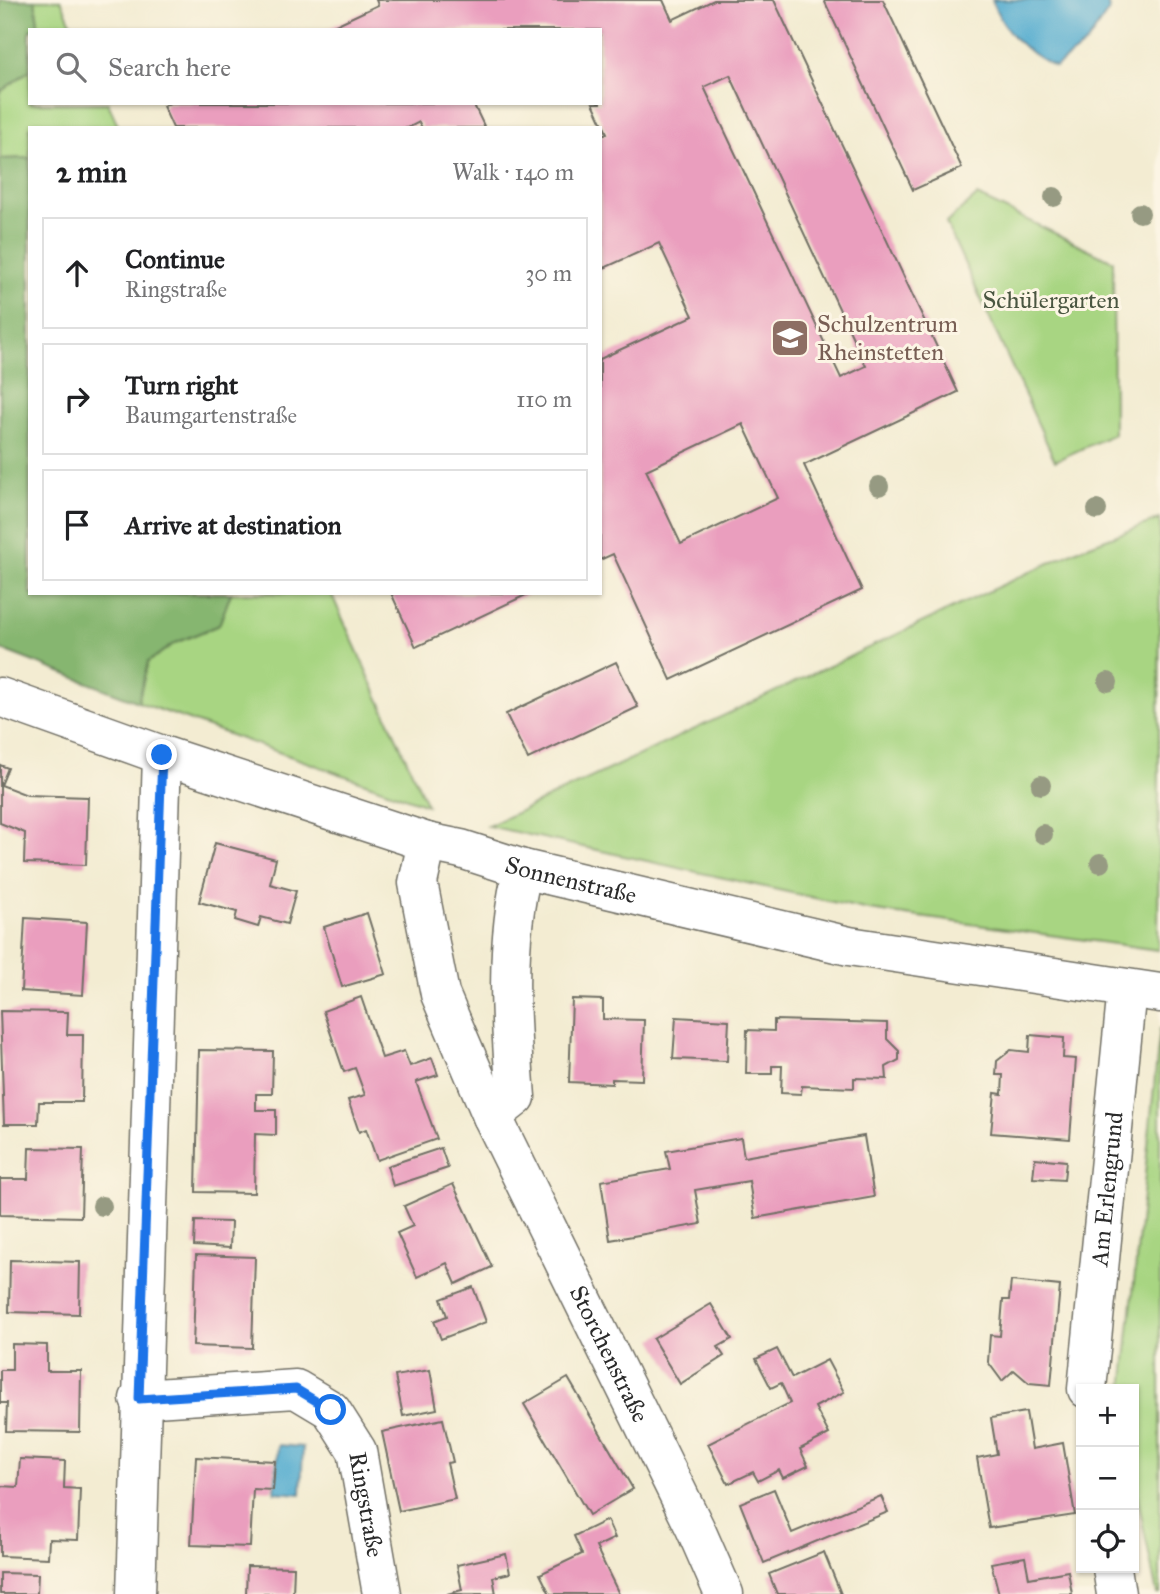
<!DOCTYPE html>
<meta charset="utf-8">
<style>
body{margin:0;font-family:"IM FELL Great Primer",serif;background:#f6f6f6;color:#202124}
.controls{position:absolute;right:21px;bottom:21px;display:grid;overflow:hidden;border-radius:0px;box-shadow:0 2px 5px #0004}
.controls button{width:63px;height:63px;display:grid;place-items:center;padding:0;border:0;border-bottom:2px solid #e0e0e0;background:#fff;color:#202124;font:35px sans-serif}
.stop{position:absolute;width:21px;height:21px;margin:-16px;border:5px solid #1a73e8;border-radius:50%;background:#fff}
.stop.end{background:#1a73e8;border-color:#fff;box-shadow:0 2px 7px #0008}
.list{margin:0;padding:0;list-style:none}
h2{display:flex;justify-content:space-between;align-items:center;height:91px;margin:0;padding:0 28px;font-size:30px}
h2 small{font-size:23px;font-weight:400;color:#757577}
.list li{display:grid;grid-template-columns:46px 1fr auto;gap:21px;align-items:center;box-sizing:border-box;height:112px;margin:0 14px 14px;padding:0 14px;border:2px solid #e0e0e0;border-radius:0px}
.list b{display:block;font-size:26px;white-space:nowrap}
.list p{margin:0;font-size:23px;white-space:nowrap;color:#757577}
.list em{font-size:23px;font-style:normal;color:#757577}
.icon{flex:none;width:38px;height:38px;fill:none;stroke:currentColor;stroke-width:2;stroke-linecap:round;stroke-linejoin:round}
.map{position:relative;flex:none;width:1160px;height:1594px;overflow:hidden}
.search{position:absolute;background:#fff;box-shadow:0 2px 5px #0004;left:28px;top:28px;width:574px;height:77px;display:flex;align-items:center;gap:18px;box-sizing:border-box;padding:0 24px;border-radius:0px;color:#757577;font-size:26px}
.panel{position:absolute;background:#fff;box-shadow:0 2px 5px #0004;left:28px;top:126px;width:574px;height:469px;border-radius:0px}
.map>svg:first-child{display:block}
.green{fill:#a8d582;stroke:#6a8056;stroke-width:2}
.forest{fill:#86b670;stroke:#58704e;stroke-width:2}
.water{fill:#51abcf;stroke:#3e6b7d;stroke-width:2}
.building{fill:#ea9ebe;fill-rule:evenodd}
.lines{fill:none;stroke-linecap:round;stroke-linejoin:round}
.minor-casing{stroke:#716f65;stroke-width:41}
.minor{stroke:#fff;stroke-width:38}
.tree{fill:#969a82}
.route{stroke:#1a73e8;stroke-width:9}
.labels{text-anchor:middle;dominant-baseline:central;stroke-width:6;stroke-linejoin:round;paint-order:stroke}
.park-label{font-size:24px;fill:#4a5641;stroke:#fcf5e5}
.education-label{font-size:24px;fill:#785e54;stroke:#fcf5e5;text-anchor:start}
.street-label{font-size:24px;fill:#2b2b2b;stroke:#fcf5e5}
</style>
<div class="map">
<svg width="1160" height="1594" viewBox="0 0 1160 1594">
<rect width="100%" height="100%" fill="#fcf5e5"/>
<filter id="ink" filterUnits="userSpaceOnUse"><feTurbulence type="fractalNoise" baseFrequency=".0143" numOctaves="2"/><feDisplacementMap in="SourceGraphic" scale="14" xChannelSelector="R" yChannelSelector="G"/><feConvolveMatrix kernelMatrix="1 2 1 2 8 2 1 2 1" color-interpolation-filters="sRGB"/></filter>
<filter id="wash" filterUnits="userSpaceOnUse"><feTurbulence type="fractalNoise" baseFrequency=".00686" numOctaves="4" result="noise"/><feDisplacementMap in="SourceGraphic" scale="28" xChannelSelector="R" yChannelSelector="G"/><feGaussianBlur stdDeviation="1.57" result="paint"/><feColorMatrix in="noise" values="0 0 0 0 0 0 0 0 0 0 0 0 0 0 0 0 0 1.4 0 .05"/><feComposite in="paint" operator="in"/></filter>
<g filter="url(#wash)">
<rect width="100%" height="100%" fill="#f3ecd2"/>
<g class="green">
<path d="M35 0H61L74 30H39Z"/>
<path d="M30 70V103H108L119 128H30V158L0 159V92Z"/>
<path d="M977 196 1113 261 1114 434 1055 461 946 223Z"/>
<path d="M1160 519 1158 950 869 910 488 826 1079 549Z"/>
<path d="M231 593H331L427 805 138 702 148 662 175 643 219 625Z"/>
<path d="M1160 1028V1594H1157L1134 1480V1389H1123Z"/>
</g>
<g class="forest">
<path d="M0 0H35L39 30H30V70L0 92Z"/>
<path d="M30 158V593H231L219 625 175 643 148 662 138 702 0 649V159Z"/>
</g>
<g class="water">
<path d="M992 0H1107L1109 10 1086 44 1055 67C1024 50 1004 34 992 0Z"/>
<path d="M278 1445 303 1447 301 1494 275 1492Z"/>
</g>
<g id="blocks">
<g class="building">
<path d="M376 0H663L672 20 714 0H774L958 392 804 465 862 590 671 680 613 554 600 560V359L693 316 659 243 600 270V136L607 133 593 103H600V30H325L378 5ZM730 75 866 366 841 378 704 87ZM743 424 778 498 681 544 646 470Z"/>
<path d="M824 0H883L962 168 913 190Z"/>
<path d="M170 103H473L485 128H422L419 122 408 128H173L163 106Z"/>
<path d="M391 593H530L416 647Z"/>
<path d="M616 662 638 707 528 759 506 714Z"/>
<path d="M0 765 8 768 1 785 27 795 88 797 86 865 24 863 25 833 0 823Z"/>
<path d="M215 843 276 859 270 884 296 891 287 924 261 917 258 927 235 920 237 912 199 902Z"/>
<path d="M367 913 386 974 342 987 324 927Z"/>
<path d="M25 918 87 922 83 995 21 991Z"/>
<path d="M361 997 382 1058 404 1051 410 1066 432 1058 438 1075 416 1082 437 1139 377 1160 366 1129 359 1132 348 1100 365 1095 355 1068 344 1072 323 1011Z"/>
<path d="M572 999 603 1000V1019L644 1020 642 1080 612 1079V1084L569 1082Z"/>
<path d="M0 1011 68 1012 67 1035H83L82 1102H39L38 1124H4Z"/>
<path d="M676 1017 729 1020 727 1061 673 1059Z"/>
<path d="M774 1020 887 1023V1039L899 1051V1060L886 1067 887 1079 854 1078V1088L802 1086 801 1094 781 1093 782 1066H772V1074H746L747 1030 774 1031Z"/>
<path d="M1030 1035 1064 1038 1063 1058 1076 1059 1070 1139 991 1133 995 1093 1002 1094 1003 1075H996L997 1061 1011 1050 1029 1052Z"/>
<path d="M199 1050 273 1051 272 1094H256V1110H276V1135L255 1134 254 1193 196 1192Z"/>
<path d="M864 1136 874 1197 755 1218 749 1181 695 1190 701 1224 610 1240 601 1181 670 1169 666 1151 741 1138 744 1157Z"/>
<path d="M29 1148 83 1149 81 1217 0 1215V1179H28Z"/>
<path d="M441 1148 448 1168 393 1186 387 1166Z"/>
<path d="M1035 1158 1066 1161 1064 1180 1033 1178Z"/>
<path d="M453 1184 492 1267 456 1284 447 1263 417 1277 397 1233 413 1226 404 1206Z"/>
<path d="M195 1221 231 1222 230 1248 194 1246Z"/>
<path d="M196 1255 255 1257 252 1348 193 1346Z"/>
<path d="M10 1260 80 1262 79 1314 9 1312Z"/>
<path d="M1011 1281 1060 1286 1051 1385 1029 1383 1014 1370 1002 1381 988 1362 990 1335 1000 1336 1003 1300H1009Z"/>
<path d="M473 1287 486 1322 441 1339 434 1321 447 1316 441 1299Z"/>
<path d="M711 1304 732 1339 718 1347 724 1356 680 1384 653 1339Z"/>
<path d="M12 1344 47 1345V1371H81L80 1432 6 1431 7 1403H0V1370H12Z"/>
<path d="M777 1349 792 1378 827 1360 844 1392 815 1407 829 1434 800 1449 808 1466 783 1478 779 1470 758 1481 753 1472 728 1484 708 1444 790 1403 781 1383 771 1388 756 1359Z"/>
<path d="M430 1370 437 1409 403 1416 395 1376Z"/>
<path d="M568 1378 633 1489 589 1515 524 1404Z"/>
<path d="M1026 1412 1032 1449 1063 1443 1075 1515 989 1528 977 1458 997 1454 991 1418Z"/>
<path d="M443 1419 453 1462 447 1463 455 1499 399 1511 382 1432Z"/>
<path d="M196 1457 275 1461 273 1490 253 1489 250 1547 191 1545Z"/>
<path d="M20 1459 65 1461 64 1488 80 1489 78 1540 49 1539 48 1558 0 1556V1486L18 1487Z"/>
<path d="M774 1489 792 1533 881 1496 888 1512 764 1563 740 1503Z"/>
<path d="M607 1520 615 1538 596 1547 619 1594H550L540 1574 582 1554 574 1536Z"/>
<path d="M824 1552 841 1594H777L769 1574Z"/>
<path d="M506 1554 510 1573 493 1577 496 1594H447L462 1590 457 1565Z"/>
<path d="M1025 1557 1029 1578 1068 1571 1072 1594H999L991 1563Z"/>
<path d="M247 1566 294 1567 293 1594H246Z"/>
<path d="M0 1573 38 1574 37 1594H0Z"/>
</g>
</g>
</g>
<g filter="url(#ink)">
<use href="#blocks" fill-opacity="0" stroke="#716f65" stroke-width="2"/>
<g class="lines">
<defs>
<g id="minor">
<path id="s1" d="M0 697 162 755 427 842 461 849 523 869 849 946 1160 993"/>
<path id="s2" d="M427 842 418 883 440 994 492 1116 695 1528 724 1594"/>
<path d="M492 1116 516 1097C510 1023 504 942 523 869"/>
<path id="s3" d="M1087 1389 1127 989"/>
<path id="s4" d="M139 1399 296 1389 331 1410 357 1451 382 1594"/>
<path d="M1112 1568 1116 1594"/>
<path d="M136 1594 162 755"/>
</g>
</defs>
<use href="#minor" class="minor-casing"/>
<use href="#minor" class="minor"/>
</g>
<g class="tree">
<circle cx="1054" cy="197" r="10"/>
<circle cx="1140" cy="213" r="10"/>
<circle cx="879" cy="486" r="10"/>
<circle cx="1097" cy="510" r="10"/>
<circle cx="1108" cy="682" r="10"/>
<circle cx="1041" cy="785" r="10"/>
<circle cx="1043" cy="834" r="10"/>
<circle cx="1100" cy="863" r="10"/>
<circle cx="102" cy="1206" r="10"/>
</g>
</g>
<g class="lines" filter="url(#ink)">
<path class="route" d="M162 755 139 1399 296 1389 331 1410"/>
</g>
<defs>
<symbol id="school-square" viewBox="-11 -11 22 22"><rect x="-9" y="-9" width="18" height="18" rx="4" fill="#8d6e63" stroke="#fcf5e5"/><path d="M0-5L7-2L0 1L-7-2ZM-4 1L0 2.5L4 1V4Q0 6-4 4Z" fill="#fff"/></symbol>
</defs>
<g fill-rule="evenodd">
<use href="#school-square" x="768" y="316" width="44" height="44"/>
</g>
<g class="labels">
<g class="park-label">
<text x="1051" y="300">Schülergarten</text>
</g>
<g class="education-label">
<text x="817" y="324">Schulzentrum<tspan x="817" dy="28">Rheinstetten</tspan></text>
</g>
<g class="street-label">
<text stroke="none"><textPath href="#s1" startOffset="600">Sonnenstraße</textPath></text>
<text stroke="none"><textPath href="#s3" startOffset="201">Am Erlengrund</textPath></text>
<text stroke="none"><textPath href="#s2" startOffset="553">Storchenstraße</textPath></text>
<text stroke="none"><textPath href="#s4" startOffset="301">Ringstraße</textPath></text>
</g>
</g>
</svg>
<div class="controls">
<button>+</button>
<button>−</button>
<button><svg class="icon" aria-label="locate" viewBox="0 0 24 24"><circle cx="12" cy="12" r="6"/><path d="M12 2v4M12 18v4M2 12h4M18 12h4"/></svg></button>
</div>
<div class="stop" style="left:331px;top:1410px"></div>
<div class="stop end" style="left:162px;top:755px"></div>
<div class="search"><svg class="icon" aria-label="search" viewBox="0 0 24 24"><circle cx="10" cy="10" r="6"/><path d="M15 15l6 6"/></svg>Search here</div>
<section class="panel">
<h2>2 min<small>Walk · 140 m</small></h2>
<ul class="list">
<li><svg class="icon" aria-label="ahead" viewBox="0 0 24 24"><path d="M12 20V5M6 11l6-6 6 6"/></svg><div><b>Continue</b><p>Ringstraße</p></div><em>30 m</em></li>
<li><svg class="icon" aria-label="right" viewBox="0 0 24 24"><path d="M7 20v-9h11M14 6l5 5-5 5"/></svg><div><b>Turn right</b><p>Baumgartenstraße</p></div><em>110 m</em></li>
<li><svg class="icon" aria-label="arrive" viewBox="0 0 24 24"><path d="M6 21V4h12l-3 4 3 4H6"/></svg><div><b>Arrive at destination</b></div></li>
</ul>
</section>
</div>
